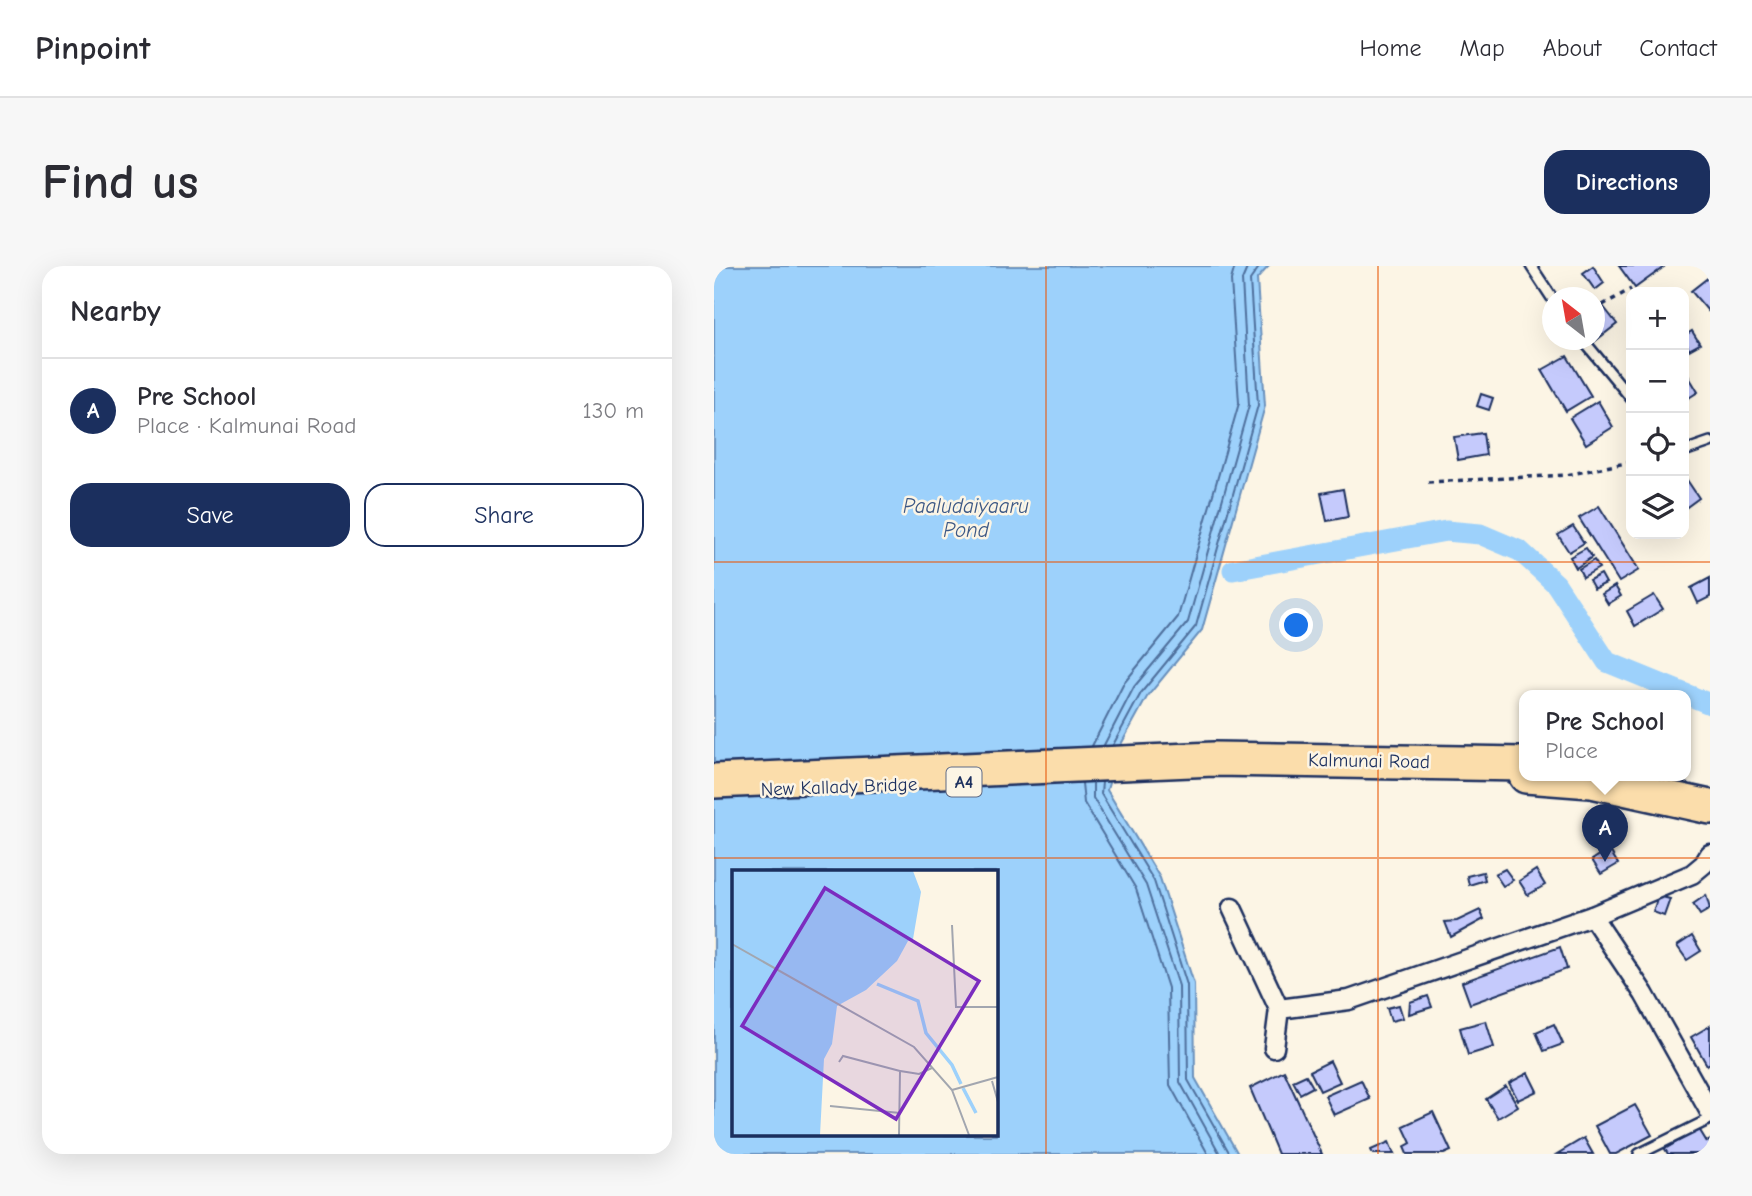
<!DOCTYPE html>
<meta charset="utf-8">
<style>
body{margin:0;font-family:"Comic Neue",sans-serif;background:#f7f7f7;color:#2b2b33}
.controls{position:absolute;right:21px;top:21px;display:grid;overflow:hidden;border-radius:14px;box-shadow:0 7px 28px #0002}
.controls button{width:63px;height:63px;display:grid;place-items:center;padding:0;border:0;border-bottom:2px solid #e1e1e2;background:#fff;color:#2b2b33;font:35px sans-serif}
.compass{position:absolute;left:828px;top:21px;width:63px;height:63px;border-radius:50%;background:#fff;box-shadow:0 7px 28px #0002;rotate:329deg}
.you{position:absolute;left:583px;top:360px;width:24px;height:24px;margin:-18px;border:5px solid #fff;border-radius:50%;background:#1a73e8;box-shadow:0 0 0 10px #1a73e833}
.badge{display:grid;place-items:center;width:46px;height:46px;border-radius:50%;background:#1b2f5e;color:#fff;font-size:23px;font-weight:700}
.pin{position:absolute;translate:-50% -58px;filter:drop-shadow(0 2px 4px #0008)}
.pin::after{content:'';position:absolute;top:37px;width:24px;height:21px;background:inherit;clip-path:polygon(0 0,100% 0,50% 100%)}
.popup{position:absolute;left:805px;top:424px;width:172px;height:91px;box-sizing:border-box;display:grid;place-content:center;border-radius:14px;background:#fff;filter:drop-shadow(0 2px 5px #0005);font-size:23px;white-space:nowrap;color:#7c7c81}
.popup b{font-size:26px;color:#2b2b33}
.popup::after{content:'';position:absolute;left:50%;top:100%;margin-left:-14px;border:14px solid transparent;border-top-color:#fff}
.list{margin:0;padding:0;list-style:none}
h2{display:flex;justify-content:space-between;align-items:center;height:91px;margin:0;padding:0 28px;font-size:30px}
h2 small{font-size:23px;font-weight:400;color:#7c7c81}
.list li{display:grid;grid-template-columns:46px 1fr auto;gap:21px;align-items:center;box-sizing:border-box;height:105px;padding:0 28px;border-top:2px solid #e1e1e2}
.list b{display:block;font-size:26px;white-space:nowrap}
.list p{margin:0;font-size:23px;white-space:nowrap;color:#7c7c81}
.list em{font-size:23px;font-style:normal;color:#7c7c81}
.actions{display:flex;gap:14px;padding:21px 28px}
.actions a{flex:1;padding:16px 0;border:2px solid #1b2f5e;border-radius:21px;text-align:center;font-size:24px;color:#1b2f5e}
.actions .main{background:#1b2f5e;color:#fff}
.icon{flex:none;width:38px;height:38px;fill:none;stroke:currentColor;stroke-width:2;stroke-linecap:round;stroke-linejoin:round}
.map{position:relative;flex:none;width:996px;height:888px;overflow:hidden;border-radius:21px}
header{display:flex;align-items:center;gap:42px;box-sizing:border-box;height:98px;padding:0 35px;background:#fff;border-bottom:2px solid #e1e1e2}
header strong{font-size:33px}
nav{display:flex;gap:38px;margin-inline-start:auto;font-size:24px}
.intro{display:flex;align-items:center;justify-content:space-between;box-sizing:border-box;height:168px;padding:0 42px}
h1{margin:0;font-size:49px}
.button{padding:18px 32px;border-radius:21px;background:#1b2f5e;color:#fff;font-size:24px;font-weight:700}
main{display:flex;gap:42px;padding:0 42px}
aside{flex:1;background:#fff;border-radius:21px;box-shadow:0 7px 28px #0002}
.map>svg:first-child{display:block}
.water{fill:#9dd1fb;stroke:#6990bc;stroke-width:2;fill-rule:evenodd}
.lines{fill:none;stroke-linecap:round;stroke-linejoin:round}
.shore{stroke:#4f709d;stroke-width:2}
.canal{stroke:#9dd1fb;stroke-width:21}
.building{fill:#c5cafc;stroke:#1b2f5e;stroke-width:2}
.lane-casing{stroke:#1b2f5e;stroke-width:14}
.street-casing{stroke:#1b2f5e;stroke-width:23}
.highway-casing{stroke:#1b2f5e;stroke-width:38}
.path{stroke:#1b2f5e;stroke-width:3.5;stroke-dasharray:5 5;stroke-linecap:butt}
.lane{stroke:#fcf5e5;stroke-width:9}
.street{stroke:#fcf5e5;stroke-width:18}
.highway{stroke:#fbddab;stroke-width:33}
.grid{fill:none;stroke:#e8590c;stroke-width:2;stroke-opacity:0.55}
.labels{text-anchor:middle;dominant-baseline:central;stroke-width:5;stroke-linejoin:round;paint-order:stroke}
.shield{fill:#fcf5e5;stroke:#5e6a86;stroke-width:2}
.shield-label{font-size:18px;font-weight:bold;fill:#1b2f5e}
.street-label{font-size:19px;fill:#1b2f5e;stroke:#fcf5e5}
.water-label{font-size:21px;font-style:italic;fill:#3c5885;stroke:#fcf5e5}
.inset-river{fill:none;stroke:#9dd1fb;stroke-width:3.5}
.inset-road{fill:none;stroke:#a2a6af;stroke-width:2}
.view{fill:#7b2cbf;fill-opacity:0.15;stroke:#7b2cbf;stroke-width:3.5}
.inset-edge{fill:none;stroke:#1b2f5e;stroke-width:3.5}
</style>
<header>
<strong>Pinpoint</strong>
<nav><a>Home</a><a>Map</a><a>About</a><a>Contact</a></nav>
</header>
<div class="intro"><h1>Find us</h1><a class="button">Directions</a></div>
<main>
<aside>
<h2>Nearby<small></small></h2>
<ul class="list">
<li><span class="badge">A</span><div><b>Pre School</b><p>Place · Kalmunai Road</p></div><em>130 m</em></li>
</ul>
<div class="actions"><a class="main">Save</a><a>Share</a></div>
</aside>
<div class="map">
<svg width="996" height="888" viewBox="0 0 996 888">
<rect width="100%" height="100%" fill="#fcf5e5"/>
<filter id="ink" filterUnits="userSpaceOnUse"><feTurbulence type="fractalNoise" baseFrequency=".0143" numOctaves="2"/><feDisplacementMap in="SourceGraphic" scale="14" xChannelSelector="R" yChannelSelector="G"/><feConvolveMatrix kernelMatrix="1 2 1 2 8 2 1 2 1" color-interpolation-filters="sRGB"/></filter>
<g filter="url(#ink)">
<path class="water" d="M0 0H555L543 13 551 140 488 364 433 431 405 482 393 524 446 612 480 718 481 812 524 888H0ZM19 606H282V869H19Z"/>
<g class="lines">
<g class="shore">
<path d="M390 479 420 421 474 356 535 139 528 14 534 0"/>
<path d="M399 479 427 427 482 360 544 139 536 14 546 0"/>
<path d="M378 480 410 417 464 351 525 137 517 14 521 0"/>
<path d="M388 516 387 528 440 615 473 719 474 814 516 888"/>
<path d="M368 517 370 537 422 623 454 722 456 819 494 888"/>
<path d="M379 517V532L432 619 465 720 466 816 506 888"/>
</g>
<path class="canal" d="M519 304 732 265 766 268 806 285 842 318 893 396 996 438"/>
</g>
<g class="building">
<path d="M879 0 890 17 881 24 869 7Z"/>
<path d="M905 0H949L950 1 921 22Z"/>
<path d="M996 10V43L994 45 977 25Z"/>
<path d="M889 40 903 58 880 76V46Z"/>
<path d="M978 65 986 78 975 84 970 70Z"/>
<path d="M853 90 877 130 852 145 828 104Z"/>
<path d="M972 106 984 126 970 135V108Z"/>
<path d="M767 128 779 132 775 144 763 140Z"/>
<path d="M884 135 899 161 872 178 856 152Z"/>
<path d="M769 167 772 189 744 194 740 171Z"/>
<path d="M973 214 985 232 970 243V216Z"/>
<path d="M629 223 634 251 613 255 607 227Z"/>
<path d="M885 240 925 304 905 316 865 252Z"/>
<path d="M859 260 870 277 855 286 844 269Z"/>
<path d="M872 282 878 291 862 302 856 291Z"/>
<path d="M880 294 885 302 869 311 865 303Z"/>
<path d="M887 308 892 317 880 323 875 314Z"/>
<path d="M996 312V331L984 337 977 322Z"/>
<path d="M901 320 907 330 894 338 888 328Z"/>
<path d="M940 329 949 343 921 360 913 345Z"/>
<path d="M895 583 904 598 887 608 878 594Z"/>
<path d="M791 603 799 614 789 620 781 608Z"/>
<path d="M822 604 831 619 814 629 805 615Z"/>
<path d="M769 606 771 614 755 619 753 610Z"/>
<path d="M992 629 996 643 986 649 979 638Z"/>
<path d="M944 630 956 633 950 650 939 646Z"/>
<path d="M766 644 770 653 737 671 731 656 743 655Z"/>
<path d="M978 670 987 685 973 694 963 680Z"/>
<path d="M846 681 853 703 756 738 748 716Z"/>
<path d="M714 730 718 741 695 748 696 736Z"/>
<path d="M685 739 689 752 677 755 673 742Z"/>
<path d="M772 755 780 781 754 789 746 762Z"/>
<path d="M840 758 849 778 830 785 822 766Z"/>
<path d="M996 760V797L993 799 977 771Z"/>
<path d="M616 795 626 816 606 825 596 805Z"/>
<path d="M570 805 608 888H564L536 822Z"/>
<path d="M814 807 823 825 804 834 795 817Z"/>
<path d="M592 809 599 821 586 828 579 815Z"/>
<path d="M647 814 656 833 620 849 611 830Z"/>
<path d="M792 820 804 840 784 852 772 833Z"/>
<path d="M921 839 938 869 902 888H896L881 860Z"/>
<path d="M719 846 737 885 730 888H693L690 881 697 877 689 860Z"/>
<path d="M985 863 993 876 996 874V888H954L951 883Z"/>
<path d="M870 872 879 888H843Z"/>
<path d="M675 876 680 888H659L657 884Z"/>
</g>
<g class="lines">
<defs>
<g id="lane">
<path d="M817 0 838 32"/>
<path d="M869 74 917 132"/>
<path d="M970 185 996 176"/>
<path d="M925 888 996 853"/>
</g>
<g id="street">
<path d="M996 588 990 598 978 608 878 650 930 728 996 846"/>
<path d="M518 642 565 743"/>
<path d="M560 782 565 743 635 734 878 650"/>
</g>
<g id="highway">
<path d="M812 510 877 515 996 541"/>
<path d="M0 515 500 493 810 498"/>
</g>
</defs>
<use href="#lane" class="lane-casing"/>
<use href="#street" class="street-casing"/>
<use href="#highway" class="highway-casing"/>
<g class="path">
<path d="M880 44 917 23"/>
<path d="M714 216 852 209 917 196"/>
</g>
<use href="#lane" class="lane"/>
<use href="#street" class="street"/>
<use href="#highway" class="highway"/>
</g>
</g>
<path class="grid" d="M332 0V888M664 0V888M0 296H996M0 592H996"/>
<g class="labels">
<rect class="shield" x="232.5" y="501.5" width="35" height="29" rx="5"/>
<g class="shield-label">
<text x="250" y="516">A4</text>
</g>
<g class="street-label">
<text transform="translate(655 495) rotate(1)">Kalmunai Road</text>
<text transform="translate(125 521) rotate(-2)">New Kallady Bridge</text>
</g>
<g class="water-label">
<text x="252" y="240">Paaludaiyaaru<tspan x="252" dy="24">Pond</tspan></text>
</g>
</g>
<g transform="translate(18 604)">
<rect width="266" height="266" fill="#fcf5e5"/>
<path d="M0 1H181L189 22 181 69 176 71 165 91 134 120 105 136 100 174 92 189 88 265H0Z" fill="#9dd1fb"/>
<path class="inset-river" d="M145 114 186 131 194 163 220 195 229 214M231 218 244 243"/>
<path class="inset-road" d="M220 55 224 137H266M0 74 182 177 220 220 237 265M107 192 111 186 168 201M260 211 266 232M220 220 266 207M98 236 168 243M167 265 168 201 187 204 200 198"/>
<path class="view" d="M93 18 247 111 164 249 10 156Z"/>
<rect width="266" height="266" class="inset-edge"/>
</g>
</svg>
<div class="controls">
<button>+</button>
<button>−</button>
<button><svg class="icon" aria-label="locate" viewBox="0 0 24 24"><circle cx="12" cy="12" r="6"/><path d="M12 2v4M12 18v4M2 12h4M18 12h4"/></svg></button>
<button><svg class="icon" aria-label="layers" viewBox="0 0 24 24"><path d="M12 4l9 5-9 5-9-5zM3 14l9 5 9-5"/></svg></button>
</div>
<svg class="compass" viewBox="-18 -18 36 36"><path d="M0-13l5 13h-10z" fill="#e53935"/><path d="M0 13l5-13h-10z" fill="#7c7c81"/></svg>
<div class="you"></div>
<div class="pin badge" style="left:891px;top:596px">A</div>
<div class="popup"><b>Pre School</b>Place</div>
</div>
</main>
